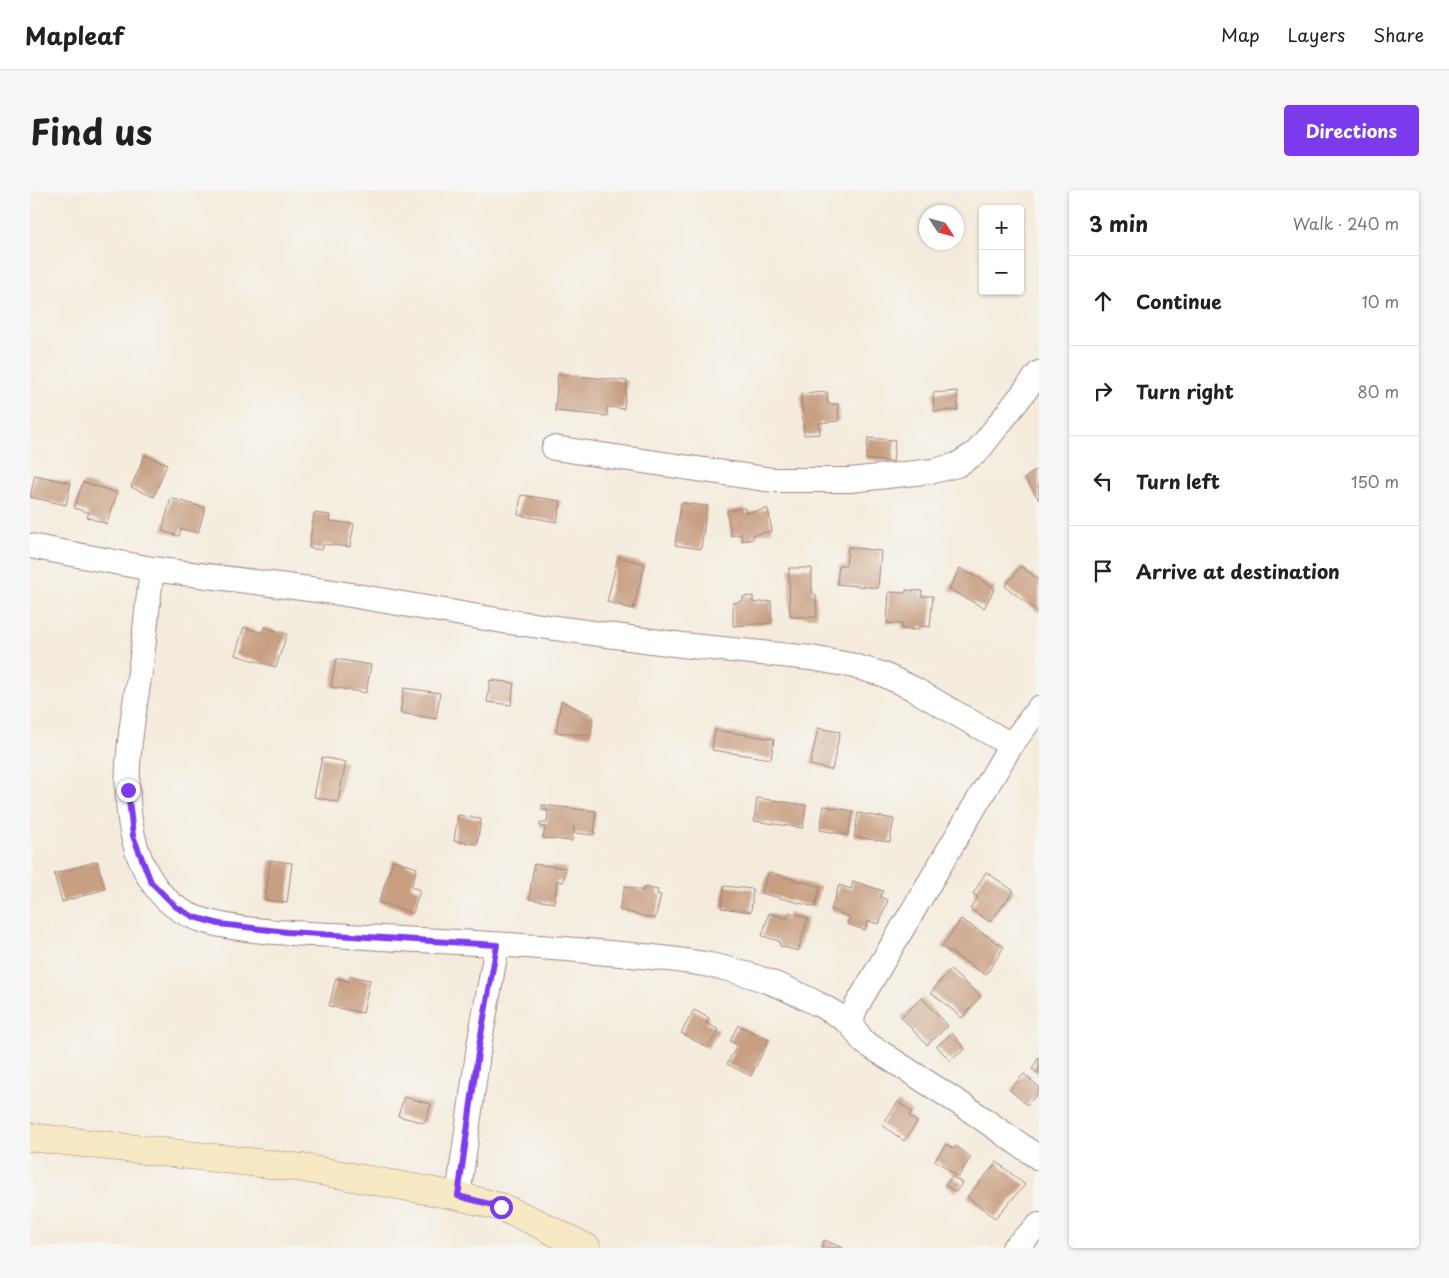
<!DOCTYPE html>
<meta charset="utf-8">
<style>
body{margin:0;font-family:"Playpen Sans",sans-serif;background:#f6f6f6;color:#202124}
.controls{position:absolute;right:15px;top:15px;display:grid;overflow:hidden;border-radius:5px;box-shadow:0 1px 4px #0004}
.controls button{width:45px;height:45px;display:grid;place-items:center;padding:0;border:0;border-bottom:1px solid #e0e0e0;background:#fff;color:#202124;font:25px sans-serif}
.compass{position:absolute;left:889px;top:15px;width:45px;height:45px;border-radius:50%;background:#fff;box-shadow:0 1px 4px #0004;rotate:126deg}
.stop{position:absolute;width:15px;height:15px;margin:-11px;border:4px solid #7c3aed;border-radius:50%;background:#fff}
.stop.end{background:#7c3aed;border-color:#fff;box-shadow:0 1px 5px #0008}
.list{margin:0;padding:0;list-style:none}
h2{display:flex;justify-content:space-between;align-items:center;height:65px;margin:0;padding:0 20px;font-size:21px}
h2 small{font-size:16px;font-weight:400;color:#757577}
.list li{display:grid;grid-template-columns:32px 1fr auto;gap:15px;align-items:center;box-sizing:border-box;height:90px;padding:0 20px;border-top:1px solid #e0e0e0}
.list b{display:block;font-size:19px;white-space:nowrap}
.list em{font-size:16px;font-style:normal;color:#757577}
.icon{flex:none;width:28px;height:28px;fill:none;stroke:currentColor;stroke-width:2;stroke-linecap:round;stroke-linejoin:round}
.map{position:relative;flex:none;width:1009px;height:1058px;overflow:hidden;border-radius:5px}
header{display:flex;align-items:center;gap:30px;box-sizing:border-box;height:70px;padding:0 25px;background:#fff;border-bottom:1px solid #e0e0e0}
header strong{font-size:24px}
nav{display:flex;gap:28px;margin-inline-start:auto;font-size:18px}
.intro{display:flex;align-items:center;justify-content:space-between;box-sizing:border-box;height:120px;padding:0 30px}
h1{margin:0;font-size:35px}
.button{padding:12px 22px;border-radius:5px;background:#7c3aed;color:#fff;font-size:18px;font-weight:700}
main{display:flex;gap:30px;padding:0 30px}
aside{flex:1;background:#fff;border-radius:5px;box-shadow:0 1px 4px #0004}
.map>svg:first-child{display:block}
.building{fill:#c89f81}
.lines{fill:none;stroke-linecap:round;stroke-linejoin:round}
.street-casing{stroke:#9f8584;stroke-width:26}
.secondary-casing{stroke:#9f8584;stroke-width:29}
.street{stroke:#fff;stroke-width:24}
.secondary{stroke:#f6e9c3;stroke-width:28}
.route{stroke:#7c3aed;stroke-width:6}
</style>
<header>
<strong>Mapleaf</strong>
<nav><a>Map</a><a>Layers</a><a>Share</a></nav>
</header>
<div class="intro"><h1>Find us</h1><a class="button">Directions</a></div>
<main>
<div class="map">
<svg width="1009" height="1058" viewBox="0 0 1009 1058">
<rect width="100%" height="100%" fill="#f6f6f2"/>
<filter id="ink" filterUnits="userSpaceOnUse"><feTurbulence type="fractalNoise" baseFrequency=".02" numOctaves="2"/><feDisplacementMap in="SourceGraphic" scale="10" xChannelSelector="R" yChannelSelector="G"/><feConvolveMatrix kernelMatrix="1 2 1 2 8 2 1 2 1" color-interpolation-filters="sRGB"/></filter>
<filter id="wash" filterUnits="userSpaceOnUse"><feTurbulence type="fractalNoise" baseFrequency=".0096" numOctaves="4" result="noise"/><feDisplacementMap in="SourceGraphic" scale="20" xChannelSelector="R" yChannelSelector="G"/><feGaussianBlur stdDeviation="1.12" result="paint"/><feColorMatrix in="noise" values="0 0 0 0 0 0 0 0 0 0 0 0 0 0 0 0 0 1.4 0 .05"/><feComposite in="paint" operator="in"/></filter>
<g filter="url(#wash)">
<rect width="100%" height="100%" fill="#f4ebdc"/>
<g id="blocks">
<g class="building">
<path d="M528 184 597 191 594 219 577 217V226L525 221Z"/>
<path d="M927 201 928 220 904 221 903 203Z"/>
<path d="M797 202 798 214H808L809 231 789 233 790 244 774 245 771 204Z"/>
<path d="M838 248 865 250 863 272 836 269Z"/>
<path d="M115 265 137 274 124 307 101 297Z"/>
<path d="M1009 278V310L995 288Z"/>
<path d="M5 285 41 293 36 315 0 307Z"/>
<path d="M53 292 87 303 77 334 57 327 59 323 44 318Z"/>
<path d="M491 305 531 311 527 332 488 325Z"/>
<path d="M141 308 175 318 168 343 151 339 149 346 132 341Z"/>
<path d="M651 313 677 316 671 359 645 355Z"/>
<path d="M715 318 716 323 738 319 742 341 723 345V349L712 351 711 344 701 346 697 321Z"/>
<path d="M284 323 300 325 299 331 324 334 320 357 294 354 292 360 279 358Z"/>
<path d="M818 357 851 361 848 398 807 394 809 375H816Z"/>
<path d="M588 367 615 374 603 419 577 412Z"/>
<path d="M991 376 1009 390V423L975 396Z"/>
<path d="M759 378H782V402L786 405 787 427H760Z"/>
<path d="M930 378 965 398 954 418 919 399Z"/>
<path d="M876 400 892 401 891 406H903L900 437 889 436V440L872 439V434L857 433 859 402 876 403Z"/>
<path d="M723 406V413L741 411 742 433 703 436V413L713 411V407Z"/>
<path d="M214 437 232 443 234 437 257 444 246 477 205 465Z"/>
<path d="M306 469 341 475 336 503 301 497Z"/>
<path d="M460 490 484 493 481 515 457 512Z"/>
<path d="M374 498 410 503 406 529 370 523Z"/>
<path d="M531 511 563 526 561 546 526 542Z"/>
<path d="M788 538 810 542 802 580 780 575Z"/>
<path d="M685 540 744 549 741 569 682 560Z"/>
<path d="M292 567 316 572 308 612 284 607Z"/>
<path d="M727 608 776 615 773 638 724 631Z"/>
<path d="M512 615 566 621 564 645 544 643V636L542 651 513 648 515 637 510 636V633H517L518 621 512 620Z"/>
<path d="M794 616 823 621 818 645 790 640Z"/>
<path d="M828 623 864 629 860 652 824 647Z"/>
<path d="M428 625 451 629 447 654 424 651Z"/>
<path d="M240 670 262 673 257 713 235 710Z"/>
<path d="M363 670 387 678 381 697 390 700 383 723 349 712Z"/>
<path d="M67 671 75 699 32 712 24 684Z"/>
<path d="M504 674 536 678 533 692 527 691 524 713 499 709Z"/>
<path d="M739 682 790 697 785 717 731 703Z"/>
<path d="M956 682 984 701 960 732 940 719 948 707 943 704Z"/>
<path d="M823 691 853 701 850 707 858 710 849 734 838 731 835 740 817 734 820 727 801 720 809 695 821 699Z"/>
<path d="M595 696 613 701 614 697 628 700 627 704 631 705 625 729 589 720Z"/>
<path d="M694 696 723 699 721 722 691 718Z"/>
<path d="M759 722 778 728 768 761 750 756 749 751 732 746 739 723 757 729Z"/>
<path d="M931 729 974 757 956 785 912 757Z"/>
<path d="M920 780 951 806 932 828 901 802Z"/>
<path d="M320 786 340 790 333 823 299 816 306 788 319 791Z"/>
<path d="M892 808 918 836 897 855 871 827Z"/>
<path d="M664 820 679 828 676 833 689 840 678 858 651 843Z"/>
<path d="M708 835 739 850 721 886 697 874 707 855 700 851Z"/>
<path d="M922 843 935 859 920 871 907 856Z"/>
<path d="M1009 867V884L1002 879Z"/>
<path d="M994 884 1009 897V902L997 915 980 900Z"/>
<path d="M374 907 401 914 395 933 368 926Z"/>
<path d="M868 912 882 922 879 926 887 932 874 951 852 935Z"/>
<path d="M916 954 924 959 926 956 941 967 928 987 905 970Z"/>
<path d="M967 972 995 995 965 1028 937 1007Z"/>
<path d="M922 986 932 993 926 1002 915 995Z"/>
<path d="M794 1050 813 1058H791Z"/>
</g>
</g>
</g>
<g filter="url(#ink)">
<use href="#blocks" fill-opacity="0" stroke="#9f8584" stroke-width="1"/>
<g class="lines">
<defs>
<g id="street">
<path d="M524 258 743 290H820L903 281 927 275 947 262 1009 183"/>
<path d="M0 356 122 379 303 402 473 431 652 455 781 468 820 475 852 484 882 498 981 555"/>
<path d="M122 379C118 411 115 443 111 475 103 529 90 591 103 646 111 681 131 715 166 728 205 742 262 743 304 745 392 751 480 753 567 762 647 769 707 772 780 810 793 817 811 825 821 835 826 840 829 847 834 852L940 920 1009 968"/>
<path d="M822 836 823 824 827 815 981 555 1009 518"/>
<path d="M428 1006 449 856 467 755"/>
<path d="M984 1058 1009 1035"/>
</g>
<path id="secondary" d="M0 947 273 978 428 1006 471 1017 503 1031 557 1058"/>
</defs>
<use href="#street" class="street-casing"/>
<use href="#secondary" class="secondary-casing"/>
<use href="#street" class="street"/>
<use href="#secondary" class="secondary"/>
</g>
</g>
<g class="lines" filter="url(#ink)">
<path class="route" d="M98 600 103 646 121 692 146 717 164 727 189 734 257 742 467 755 449 856 428 1006 471 1017"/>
</g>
</svg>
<div class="controls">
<button>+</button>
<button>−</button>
</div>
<svg class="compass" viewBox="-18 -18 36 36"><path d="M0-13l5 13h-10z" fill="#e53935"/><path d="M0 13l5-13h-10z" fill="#757577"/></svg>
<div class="stop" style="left:471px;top:1017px"></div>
<div class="stop end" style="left:98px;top:600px"></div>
</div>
<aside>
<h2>3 min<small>Walk · 240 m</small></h2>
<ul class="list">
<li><svg class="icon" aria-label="ahead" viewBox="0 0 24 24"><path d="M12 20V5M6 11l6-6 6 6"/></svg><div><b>Continue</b></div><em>10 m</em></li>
<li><svg class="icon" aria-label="right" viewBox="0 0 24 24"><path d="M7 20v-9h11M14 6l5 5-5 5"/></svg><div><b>Turn right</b></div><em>80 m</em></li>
<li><svg class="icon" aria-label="left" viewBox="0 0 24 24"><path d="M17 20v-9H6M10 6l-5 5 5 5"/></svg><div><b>Turn left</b></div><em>150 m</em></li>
<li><svg class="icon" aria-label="arrive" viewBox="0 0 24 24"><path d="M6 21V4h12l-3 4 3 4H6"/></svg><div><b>Arrive at destination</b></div></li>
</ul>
</aside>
</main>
